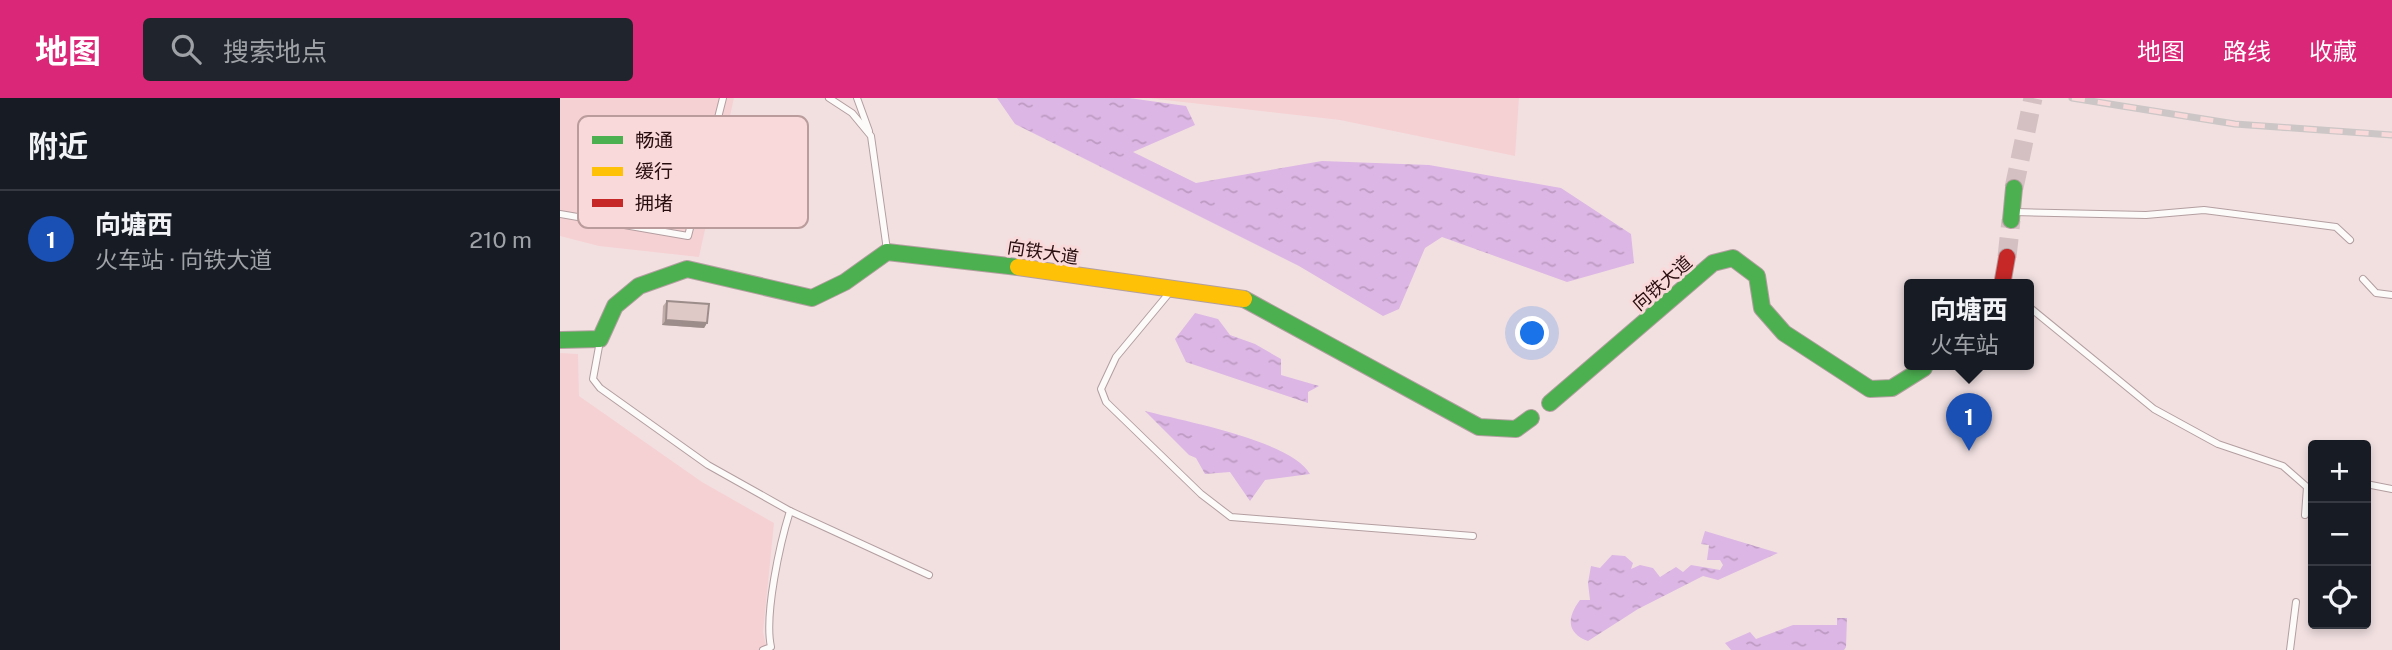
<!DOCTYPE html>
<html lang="zh">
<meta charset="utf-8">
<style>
body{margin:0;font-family:"Public Sans","Noto Sans SC",sans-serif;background:#20242c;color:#f1f3f6}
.controls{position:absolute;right:21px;bottom:21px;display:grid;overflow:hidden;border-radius:7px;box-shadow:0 4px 10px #0003}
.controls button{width:63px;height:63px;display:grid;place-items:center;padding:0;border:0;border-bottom:2px solid #363941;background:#171b24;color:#f1f3f6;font:35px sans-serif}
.you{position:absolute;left:973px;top:236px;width:24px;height:24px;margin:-18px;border:5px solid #fff;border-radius:50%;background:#1a73e8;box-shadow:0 0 0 10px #1a73e833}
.badge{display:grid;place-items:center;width:46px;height:46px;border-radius:50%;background:#db2777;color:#fff;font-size:23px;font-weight:700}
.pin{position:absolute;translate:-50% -58px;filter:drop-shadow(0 2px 4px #0008)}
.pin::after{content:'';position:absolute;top:37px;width:24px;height:21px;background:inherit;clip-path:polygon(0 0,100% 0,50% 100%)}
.popup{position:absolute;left:1344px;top:181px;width:130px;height:91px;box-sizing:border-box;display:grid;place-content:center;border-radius:7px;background:#171b24;filter:drop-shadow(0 2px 5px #0005);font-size:23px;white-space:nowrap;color:#9ea1a6}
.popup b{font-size:26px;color:#f1f3f6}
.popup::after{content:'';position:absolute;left:50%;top:100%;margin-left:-14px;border:14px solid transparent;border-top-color:#171b24}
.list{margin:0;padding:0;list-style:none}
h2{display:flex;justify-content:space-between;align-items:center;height:91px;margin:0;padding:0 28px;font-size:30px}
h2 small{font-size:23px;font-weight:400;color:#9ea1a6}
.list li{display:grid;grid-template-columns:46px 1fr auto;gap:21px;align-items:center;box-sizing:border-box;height:98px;padding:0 28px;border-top:2px solid #363941}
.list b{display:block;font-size:26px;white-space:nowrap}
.list p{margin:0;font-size:23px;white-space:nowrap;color:#9ea1a6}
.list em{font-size:23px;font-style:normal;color:#9ea1a6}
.icon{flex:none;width:38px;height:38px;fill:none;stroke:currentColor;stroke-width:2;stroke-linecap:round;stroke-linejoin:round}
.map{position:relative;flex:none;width:1832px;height:552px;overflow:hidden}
header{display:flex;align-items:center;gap:42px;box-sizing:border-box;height:98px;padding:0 35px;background:#db2777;color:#fff}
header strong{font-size:33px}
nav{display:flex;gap:38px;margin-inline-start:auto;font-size:24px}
.search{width:490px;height:63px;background:#20242c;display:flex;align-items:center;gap:18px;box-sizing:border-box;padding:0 24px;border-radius:7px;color:#9ea1a6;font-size:26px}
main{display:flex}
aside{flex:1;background:#171b24}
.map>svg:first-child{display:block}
.built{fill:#f6d1d3}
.water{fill:url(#water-ripples)}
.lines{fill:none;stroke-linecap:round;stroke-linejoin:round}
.secondary-tunnel{stroke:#d4c0c2;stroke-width:19;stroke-dasharray:19 10;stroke-linecap:butt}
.lane-casing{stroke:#b39ea0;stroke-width:8}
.fast-casing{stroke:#b39ea0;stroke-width:18}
.slow-casing{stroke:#b39ea0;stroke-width:18}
.jam-casing{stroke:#b39ea0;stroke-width:18}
.lane{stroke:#fdfafa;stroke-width:6}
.fast{stroke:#4caf50;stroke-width:16}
.slow{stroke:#ffc107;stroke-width:16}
.jam{stroke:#c62828;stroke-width:16}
.rail-casing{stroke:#ccc6c6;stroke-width:7}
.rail{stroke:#f9d9da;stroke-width:4.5;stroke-dasharray:13;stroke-linecap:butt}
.wall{fill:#c0adaa}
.shaded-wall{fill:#9c8d8b}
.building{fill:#dfc9c6;stroke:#9c8d8b;stroke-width:2}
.labels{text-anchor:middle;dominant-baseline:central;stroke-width:6;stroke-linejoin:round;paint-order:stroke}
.street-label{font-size:18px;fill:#280d0f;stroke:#f9d9da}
.key{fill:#f9d9da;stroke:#ba9c9d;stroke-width:2}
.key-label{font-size:19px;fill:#280d0f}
</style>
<header>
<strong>地图</strong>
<div class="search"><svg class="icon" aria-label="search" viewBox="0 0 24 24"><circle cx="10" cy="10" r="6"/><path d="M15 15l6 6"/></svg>搜索地点</div>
<nav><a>地图</a><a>路线</a><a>收藏</a></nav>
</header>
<main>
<aside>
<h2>附近<small></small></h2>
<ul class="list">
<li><span class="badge" style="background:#1a4fb4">1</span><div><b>向塘西</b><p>火车站 · 向铁大道</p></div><em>210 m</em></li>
</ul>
</aside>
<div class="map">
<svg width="1832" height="552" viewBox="0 0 1832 552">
<defs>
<pattern id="water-ripples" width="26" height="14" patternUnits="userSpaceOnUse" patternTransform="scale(1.75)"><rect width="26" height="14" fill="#dcb6e4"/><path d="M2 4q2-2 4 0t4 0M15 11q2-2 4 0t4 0" fill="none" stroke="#bd9bc2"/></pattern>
</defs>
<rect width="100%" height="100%" fill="#f2e0e1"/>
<g class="built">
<path d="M0 0H174L139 159 39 148 0 138Z"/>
<path d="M588 0H959L955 58 780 22Z"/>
<path d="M0 255 18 256 19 298 142 384 214 425 203 534 207 552H0Z"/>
</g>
<g class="water">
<path d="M437 0H569L626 8 635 27 573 54 636 85 762 63 869 67 1001 90 1071 136 1074 165 1007 184 882 139 865 150 839 211 823 218 739 168 455 26Z"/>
<path d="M635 215 658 221 670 237 695 246 721 261V277L759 288 748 294V305L626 264 615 241Z"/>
<path d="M585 313C623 323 732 343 750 376L705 382 690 403 670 374 645 376 636 360 629 357Z"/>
<path d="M1145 433 1218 455 1158 482 1143 478 1078 511 1028 543C1006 535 1007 519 1020 502H1030L1028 485 1031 468 1040 470 1052 457 1065 458 1073 465 1071 471 1080 467 1093 470 1100 479 1116 469 1123 474 1131 467 1160 472 1163 467 1160 462H1147L1149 447 1141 446Z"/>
<path d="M1277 520H1287L1286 549 1284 552H1171L1165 545 1190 534 1196 541 1233 527H1277Z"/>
</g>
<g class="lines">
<g class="secondary-tunnel">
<path d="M1454 90 1473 0"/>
<path d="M1447 159 1451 122"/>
</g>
<defs>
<g id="lane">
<path d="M269 0 292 15 311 38 327 152"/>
<path d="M297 0 309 33"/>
<path d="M1454 114 1586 117 1644 112 1776 129 1790 142"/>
<path d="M0 116 128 138 163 0"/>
<path d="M1803 181 1816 195 1832 197"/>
<path d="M610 194 556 259 541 291 546 304 641 396 671 419 913 438"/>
<path d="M1468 208 1594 311 1658 346 1723 368 1747 389 1745 417"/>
<path d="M40 243 33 281 40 290 148 367 230 413C220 445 204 517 211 549L203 552"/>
<path d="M1806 386 1832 391"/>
<path d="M230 413 369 477"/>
<path d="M1730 552 1736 504"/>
</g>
<g id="fast">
<path d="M1451 122 1454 90"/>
<path d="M684 201 919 329 956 331 971 320"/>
<path d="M0 242 40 241 55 208 79 188 127 171 252 200 285 184 327 154 458 169"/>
<path d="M990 305 1153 165 1173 160 1197 178 1202 210 1224 235 1310 291 1332 290 1364 270"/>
</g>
<path id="slow" d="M458 169 684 201"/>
<path id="jam" d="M1442 187 1447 159"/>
</defs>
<use href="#lane" class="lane-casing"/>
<use href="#fast" class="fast-casing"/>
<use href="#slow" class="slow-casing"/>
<use href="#jam" class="jam-casing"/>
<use href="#lane" class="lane"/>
<use href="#fast" class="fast"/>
<use href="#slow" class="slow"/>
<use href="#jam" class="jam"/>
<defs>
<path id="rail" d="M1512 0 1675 26 1832 37"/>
</defs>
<use href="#rail" class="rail-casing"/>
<use href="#rail" class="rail"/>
</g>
<path class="wall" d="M107 203 147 225 144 230 102 227 103 208Z"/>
<path class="shaded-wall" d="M106 222 147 225 144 230 102 227Z"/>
<path class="building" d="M107 203 149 206 147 225 106 222Z"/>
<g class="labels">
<g class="street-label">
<text transform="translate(483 154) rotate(9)">向铁大道</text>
<text transform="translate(1102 185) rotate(-41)">向铁大道</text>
</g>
</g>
<rect x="18" y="18" width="230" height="112" rx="10" class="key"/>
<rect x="32" y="38" width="31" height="8" fill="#4caf50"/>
<rect x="32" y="69" width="31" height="9" fill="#ffc107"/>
<rect x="32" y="101" width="31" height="8" fill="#c62828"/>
<g class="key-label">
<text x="75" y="49">畅通</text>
<text x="75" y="80">缓行</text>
<text x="75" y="112">拥堵</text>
</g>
</svg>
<div class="controls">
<button>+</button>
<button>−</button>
<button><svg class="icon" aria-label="locate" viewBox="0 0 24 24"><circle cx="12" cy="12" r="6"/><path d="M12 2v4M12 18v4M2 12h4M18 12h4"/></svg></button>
</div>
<div class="you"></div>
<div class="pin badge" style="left:1409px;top:353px;background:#1a4fb4">1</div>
<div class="popup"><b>向塘西</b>火车站</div>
</div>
</main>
